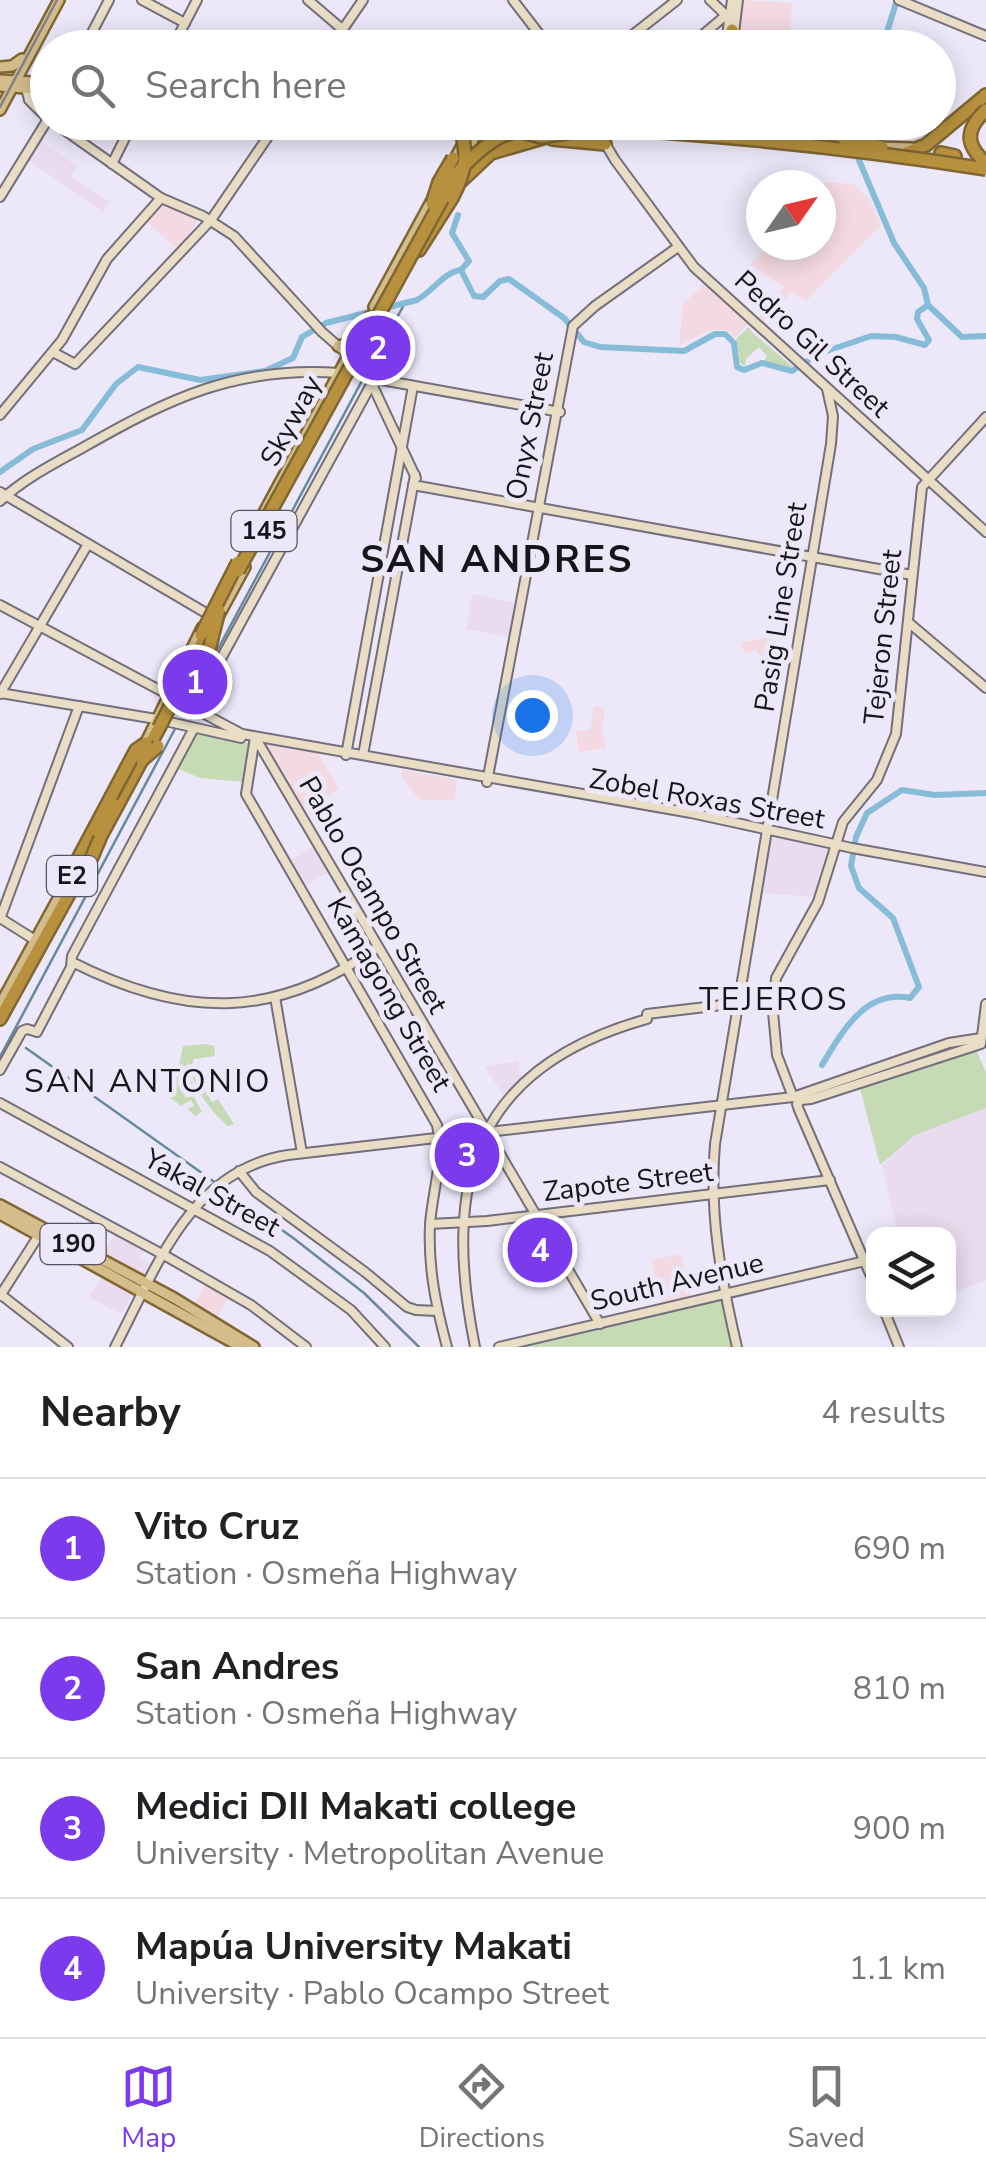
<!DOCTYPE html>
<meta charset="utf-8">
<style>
body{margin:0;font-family:"Nunito Sans",sans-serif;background:#f2f2f2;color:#202124}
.controls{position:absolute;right:30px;bottom:30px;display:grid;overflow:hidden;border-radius:20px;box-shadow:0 5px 25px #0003}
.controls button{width:90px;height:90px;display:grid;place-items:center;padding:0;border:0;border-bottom:2px solid #e0e0e0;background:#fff;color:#202124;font:50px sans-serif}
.compass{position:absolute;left:746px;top:170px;width:90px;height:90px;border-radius:50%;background:#fff;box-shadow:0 5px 25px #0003;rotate:56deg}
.you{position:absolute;left:532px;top:715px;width:35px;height:35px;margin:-25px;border:8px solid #fff;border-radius:50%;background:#1a73e8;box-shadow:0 0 0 15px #1a73e833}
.badge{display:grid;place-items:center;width:65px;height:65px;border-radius:50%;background:#7c3aed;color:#fff;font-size:32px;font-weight:700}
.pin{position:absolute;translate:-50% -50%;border:5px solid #fff;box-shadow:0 2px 10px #0006}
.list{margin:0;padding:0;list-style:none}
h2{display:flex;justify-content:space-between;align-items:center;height:130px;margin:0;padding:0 40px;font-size:42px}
h2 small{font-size:32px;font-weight:400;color:#757577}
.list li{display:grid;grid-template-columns:65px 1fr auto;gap:30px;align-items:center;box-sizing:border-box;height:140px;padding:0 40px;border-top:2px solid #e0e0e0}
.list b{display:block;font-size:38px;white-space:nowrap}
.list p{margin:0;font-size:32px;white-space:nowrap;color:#757577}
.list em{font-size:32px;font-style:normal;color:#757577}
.icon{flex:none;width:55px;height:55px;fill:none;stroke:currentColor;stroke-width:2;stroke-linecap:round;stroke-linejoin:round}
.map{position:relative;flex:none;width:986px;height:1347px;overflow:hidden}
.search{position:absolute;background:#fff;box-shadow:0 5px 25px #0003;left:30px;right:30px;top:30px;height:110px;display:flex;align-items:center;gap:25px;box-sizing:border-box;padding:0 35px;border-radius:55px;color:#757577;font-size:38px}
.sheet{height:690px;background:#fff}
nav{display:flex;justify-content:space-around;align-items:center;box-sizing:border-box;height:140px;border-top:2px solid #e0e0e0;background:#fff;font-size:28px;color:#757577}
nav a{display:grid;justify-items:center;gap:5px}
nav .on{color:#7c3aed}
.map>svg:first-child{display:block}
.commercial{fill:#eadbee}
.education{fill:#f3d9e1}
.green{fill:#c6dab6}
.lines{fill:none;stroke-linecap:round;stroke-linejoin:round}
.stream{stroke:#658a9f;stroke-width:2.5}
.river{stroke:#87bcd8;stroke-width:6}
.secondary-casing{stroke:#726e7c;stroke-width:12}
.primary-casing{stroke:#7f6632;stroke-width:14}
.highway-casing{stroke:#7f6632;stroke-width:16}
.secondary{stroke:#e9dec5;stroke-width:8}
.primary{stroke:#d4bd8b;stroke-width:9}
.highway{stroke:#b7913e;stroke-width:11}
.tram{stroke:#84818d;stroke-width:2.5}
.highway-bridge-casing{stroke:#7f6632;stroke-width:16;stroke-linecap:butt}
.highway-bridge{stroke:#b7913e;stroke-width:11}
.labels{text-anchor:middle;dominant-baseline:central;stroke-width:10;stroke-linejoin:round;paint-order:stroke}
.shield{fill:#ece8f9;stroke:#57545e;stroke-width:2.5}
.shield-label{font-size:25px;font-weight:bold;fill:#17151b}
.street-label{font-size:28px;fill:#17151b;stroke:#ece8f9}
.quarter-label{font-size:32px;letter-spacing:2.5px;fill:#17151b;stroke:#ece8f9}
.district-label{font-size:38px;font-weight:bold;letter-spacing:2.5px;fill:#17151b;stroke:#ece8f9}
</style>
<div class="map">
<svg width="986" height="1347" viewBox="0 0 986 1347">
<rect width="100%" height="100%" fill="#ece8f9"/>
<g class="commercial">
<path d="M875 123H927L938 127 908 146 874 143Z"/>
<path d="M40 141 77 166 71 176 110 202 103 212 28 160Z"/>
<path d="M472 594 515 603 509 637 466 629Z"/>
<path d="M771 837 832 847 817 897 761 893Z"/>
<path d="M314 846 329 872 304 887 288 862Z"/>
<path d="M518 1061 522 1080 505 1098 485 1067Z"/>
<path d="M986 1108V1280L958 1291 949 1284 948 1234H898L882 1165 915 1135Z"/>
<path d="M116 1231 146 1247 140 1258 153 1265 146 1279 103 1255Z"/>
<path d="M103 1274 135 1291 121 1314 89 1297Z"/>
</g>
<g class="education">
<path d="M741 0 792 3 788 47 736 48Z"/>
<path d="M822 182 853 184 870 200 881 225 806 301 791 292 763 325 757 320 784 287 750 265 767 245H821L819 185Z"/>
<path d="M161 201 200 217 186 239 189 242 179 251 144 219Z"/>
<path d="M706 282 749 323 735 338 727 330H709L679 346 683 304Z"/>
<path d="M767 637 794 654 792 664 769 673 756 650 744 653 741 643Z"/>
<path d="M594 706 605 709 602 731 606 748 579 752 576 731 590 730Z"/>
<path d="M262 743 318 753 339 789 302 811Z"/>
<path d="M403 770 457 780 454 800H419L401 775Z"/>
<path d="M540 1227 563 1266 555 1272 557 1277 539 1283 519 1232 528 1230 531 1233Z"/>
<path d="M681 1254 691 1298 662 1305 651 1260Z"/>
<path d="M206 1283 229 1296 217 1318 194 1304Z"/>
</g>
<g class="green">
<path d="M749 327 752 332 793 367 784 368 764 362 767 356 759 347 746 359 745 366 740 363 736 339Z"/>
<path d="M194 734 250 743 243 782 200 778 176 768Z"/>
<path d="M206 1044 214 1046 215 1056 194 1059 190 1070 194 1069 212 1102 218 1099 234 1124 228 1126C212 1114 189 1082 189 1061L186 1070 193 1084 184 1089 185 1098 193 1095 202 1112 195 1116 187 1109 194 1106 191 1100 181 1106 167 1095 175 1090 173 1084 167 1087 179 1065 183 1046Z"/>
<path d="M976 1049 986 1073V1108L915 1135 880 1165 860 1088Z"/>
<path d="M721 1298 733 1347H518Z"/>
</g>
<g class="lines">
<g class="stream">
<path d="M370 366 405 303"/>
<path d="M190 701 364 377"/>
<path d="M26 1048 296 1240"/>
<path d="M0 1057 176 727"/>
<path d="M297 1241 364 1293 419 1347"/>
</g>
<g class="river">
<path d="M882 48 897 0"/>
<path d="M853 122V141"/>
<path d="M856 153 894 243 924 288 928 305 962 337 986 336"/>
<path d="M458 215 452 233 469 261 461 270"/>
<path d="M461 270 474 296 483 297 500 281 509 279 564 318 584 342 600 347 684 351 715 334H725L734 343 737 367 744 370 762 363 792 371 818 354 871 336 896 337 925 345 929 340 917 319 918 312 928 305"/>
<path d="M0 472 33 449 82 430 116 384 138 367 200 380 265 371 293 358 302 337 326 323 417 300C433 291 444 272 461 270"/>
<path d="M822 1065C842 1032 865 989 910 998L919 987 893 918 859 888 851 866 856 837 867 813 902 790 935 795 986 793"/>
</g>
<defs>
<g id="secondary">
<path d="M142 0 185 23"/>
<path d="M308 0 342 29"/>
<path d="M513 0 550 48"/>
<path d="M710 0 728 17"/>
<path d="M899 0 986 36"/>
<path d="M734 33 738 0"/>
<path d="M727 35 732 0"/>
<path d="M84 48 109 0"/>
<path d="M172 48 197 0"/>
<path d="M330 48 363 0"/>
<path d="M616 48 677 0"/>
<path d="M687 48 725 16"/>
<path d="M53 122 161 198 203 216 234 236 322 332 376 379 560 412"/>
<path d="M593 123 615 160 694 267 986 532"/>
<path d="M112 164 133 122"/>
<path d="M0 197 48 119 29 100 26 88"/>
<path d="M53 352 75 364 211 220 278 122"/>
<path d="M371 382 416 478"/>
<path d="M0 415 62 340 107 259 161 198"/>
<path d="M413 485 912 575"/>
<path d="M0 492 211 616"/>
<path d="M0 501C25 478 55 463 84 447 170 398 236 366 339 373"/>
<path d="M0 605 242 734 691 813 852 848 986 872"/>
<path d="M908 622 986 688"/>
<path d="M0 693 156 719"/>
<path d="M0 694 88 544"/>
<path d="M194 708 372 383"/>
<path d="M165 721 241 738"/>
<path d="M255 737 600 1324"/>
<path d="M255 737 246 794 437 1125C445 1157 432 1192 430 1225 428 1268 436 1306 447 1347"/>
<path d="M346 755 413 386"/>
<path d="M363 755 415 475"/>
<path d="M487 782 573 326 595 306 678 247"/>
<path d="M0 918 35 940"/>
<path d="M0 919 79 706"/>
<path d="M72 962C183 1018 274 1021 378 947"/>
<path d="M275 997 302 1153"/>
<path d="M0 1070 22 1031 27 1029 37 1032 71 967 72 956 194 728"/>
<path d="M793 1097 777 1055 773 1012 776 978 818 902 843 822 877 780 896 734 922 487 986 417"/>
<path d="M793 1097 801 1100 811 1099 981 1044 986 1004"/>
<path d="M801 1100 797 1104 799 1110 874 1283"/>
<path d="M0 1103 270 1251 351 1310 385 1347"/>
<path d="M0 1167 162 1254"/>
<path d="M239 1171 256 1192 365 1272 407 1307 416 1310 437 1311"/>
<path d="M430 1224 487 1221 830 1180"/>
<path d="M164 1255 251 1305 306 1347"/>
<path d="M0 1294 68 1347"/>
<path d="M0 1296 39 1235"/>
<path d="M884 1310 899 1347"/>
<path d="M115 1347C156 1269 189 1170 288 1155L793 1097 949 1043 981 1038"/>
<path d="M475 1347C442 1182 472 1068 647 1019V1014L773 999"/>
<path d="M499 1347 865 1261"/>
<path d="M737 1347C721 1279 709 1214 715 1144L831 444 833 416 827 389"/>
</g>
<g id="primary">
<path d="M0 67 12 66 22 59"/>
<path d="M0 80 48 83"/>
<path d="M0 86 48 90"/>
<path d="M0 110 59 0"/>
<path d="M619 123 658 124"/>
<path d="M877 147 912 148"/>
<path d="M466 156 481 122"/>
<path d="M452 164 475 122"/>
<path d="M374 307 432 200"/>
<path d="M338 346 355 343"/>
<path d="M362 347 365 366"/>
<path d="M254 531 369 317"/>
<path d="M219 615 245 567"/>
<path d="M145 744 202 628"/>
<path d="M0 1005 66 884"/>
<path d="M0 1205 174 1298 254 1347"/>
<path d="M0 1214 241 1347"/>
</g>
<g id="highway">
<path d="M730 48 732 30"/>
<path d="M719 124 741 126"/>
<path d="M764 128 844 139"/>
<path d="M552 139 605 144"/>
<path d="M941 153 955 156"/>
<path d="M901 155 926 145 986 95"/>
<path d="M459 183 491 153 546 137"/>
<path d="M419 250 452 198"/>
<path d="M192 663 209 629"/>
<path d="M96 845 159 728"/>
<path d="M62 889 111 797"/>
<path d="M0 1019 85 865"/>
</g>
</defs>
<use href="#secondary" class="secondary-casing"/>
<use href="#primary" class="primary-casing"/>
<use href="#highway" class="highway-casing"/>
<use href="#secondary" class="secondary"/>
<use href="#primary" class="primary"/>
<use href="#highway" class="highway"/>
<path class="tram" d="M0 107 57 0"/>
<defs>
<g id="highway-bridge">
<path d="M986 110C966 129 964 144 986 163"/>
<path d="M483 122 541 137 578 131"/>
<path d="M652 125 713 123"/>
<path d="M741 126 763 134"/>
<path d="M844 139 882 147"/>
<path d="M452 198C466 172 470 150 457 122"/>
<path d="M432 204 439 182 453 158"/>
<path d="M238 571 456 174C473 156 492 137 517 130 562 118 615 128 661 132 770 140 878 152 986 169"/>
<path d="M201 635 238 562"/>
<path d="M209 650 219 610"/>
<path d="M159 728 192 663"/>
<path d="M142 760 158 746"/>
<path d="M111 797 136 750 146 743"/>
<path d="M80 885 100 838"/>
</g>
</defs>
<use href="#highway-bridge" class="highway-bridge-casing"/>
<use href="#highway-bridge" class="highway-bridge"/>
</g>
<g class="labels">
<g class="shield">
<rect x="231.5" y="511" width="65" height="40" rx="8"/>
<rect x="47" y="856" width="50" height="40" rx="8"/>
<rect x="40.5" y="1224" width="65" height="40" rx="8"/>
</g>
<g class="shield-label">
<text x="264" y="531">145</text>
<text x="72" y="876">E2</text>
<text x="73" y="1244">190</text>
</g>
<g class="street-label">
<text transform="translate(812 344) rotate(43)">Pedro Gil Street</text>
<text transform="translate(291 421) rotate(-62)">Skyway</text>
<text transform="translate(530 426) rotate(-79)">Onyx Street</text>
<text transform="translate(781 607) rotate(-81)">Pasig Line Street</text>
<text transform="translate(883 637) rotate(-84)">Tejeron Street</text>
<text transform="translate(707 799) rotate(10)">Zobel Roxas Street</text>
<text transform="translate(373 895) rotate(60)">Pablo Ocampo Street</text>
<text transform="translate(389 994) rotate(60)">Kamagong Street</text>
<text transform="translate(628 1182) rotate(-7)">Zapote Street</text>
<text transform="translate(212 1193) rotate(29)">Yakal Street</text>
<text transform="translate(677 1282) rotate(-13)">South Avenue</text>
</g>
<g class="quarter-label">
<text x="774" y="999">TEJEROS</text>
<text x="148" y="1081">SAN ANTONIO</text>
</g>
<g class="district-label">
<text x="497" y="559">SAN ANDRES</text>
</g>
</g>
</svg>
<div class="controls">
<button><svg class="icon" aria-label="layers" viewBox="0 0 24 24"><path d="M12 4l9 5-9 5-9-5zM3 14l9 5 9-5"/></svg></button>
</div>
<svg class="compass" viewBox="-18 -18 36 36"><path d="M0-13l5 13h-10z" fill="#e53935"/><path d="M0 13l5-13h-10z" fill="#757577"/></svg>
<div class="you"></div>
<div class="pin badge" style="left:195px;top:682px">1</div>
<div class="pin badge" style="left:378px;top:348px">2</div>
<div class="pin badge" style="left:467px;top:1155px">3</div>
<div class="pin badge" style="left:540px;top:1250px">4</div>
<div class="search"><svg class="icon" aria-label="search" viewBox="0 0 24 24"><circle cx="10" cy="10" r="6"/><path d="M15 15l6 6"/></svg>Search here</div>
</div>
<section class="sheet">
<h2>Nearby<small>4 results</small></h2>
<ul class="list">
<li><span class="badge">1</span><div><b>Vito Cruz</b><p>Station · Osmeña Highway</p></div><em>690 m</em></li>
<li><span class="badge">2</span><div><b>San Andres</b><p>Station · Osmeña Highway</p></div><em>810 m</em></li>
<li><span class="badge">3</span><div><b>Medici DII Makati college</b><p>University · Metropolitan Avenue</p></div><em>900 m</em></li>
<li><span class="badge">4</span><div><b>Mapúa University Makati</b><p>University · Pablo Ocampo Street</p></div><em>1.1 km</em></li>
</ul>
</section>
<nav>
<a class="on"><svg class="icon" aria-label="map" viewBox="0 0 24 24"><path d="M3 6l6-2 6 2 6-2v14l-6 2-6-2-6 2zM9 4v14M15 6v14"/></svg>Map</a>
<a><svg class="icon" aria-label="directions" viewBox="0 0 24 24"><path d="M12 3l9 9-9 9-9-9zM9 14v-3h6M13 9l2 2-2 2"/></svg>Directions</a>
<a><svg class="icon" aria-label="saved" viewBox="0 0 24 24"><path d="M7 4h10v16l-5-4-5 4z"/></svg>Saved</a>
</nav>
